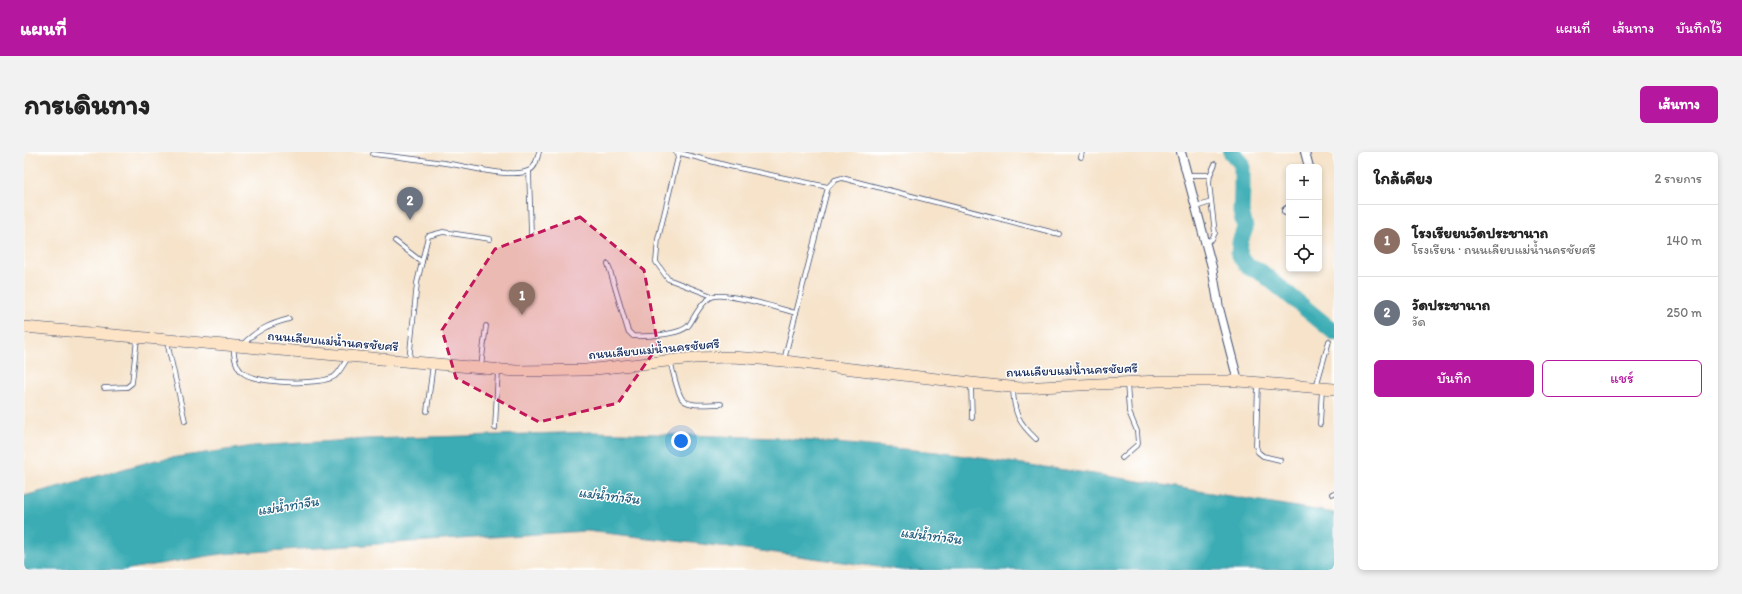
<!DOCTYPE html>
<html lang="th">
<meta charset="utf-8">
<style>
body{margin:0;font-family:Itim,"Playpen Sans Thai",sans-serif;background:#f2f2f2;color:#222}
.controls{position:absolute;right:12px;top:12px;display:grid;overflow:hidden;border-radius:6px;box-shadow:0 2px 6px #0003}
.controls button{width:36px;height:36px;display:grid;place-items:center;padding:0;border:0;border-bottom:1px solid #e0e0e0;background:#fff;color:#222;font:20px sans-serif}
.you{position:absolute;left:657px;top:289px;width:14px;height:14px;margin:-10px;border:3px solid #fff;border-radius:50%;background:#1a73e8;box-shadow:0 0 0 6px #1a73e833}
.badge{display:grid;place-items:center;width:26px;height:26px;border-radius:50%;background:#b5179e;color:#fff;font-size:13px;font-weight:700}
.pin{position:absolute;translate:-50% -33px;filter:drop-shadow(0 1px 2px #0008)}
.pin::after{content:'';position:absolute;top:21px;width:14px;height:12px;background:inherit;clip-path:polygon(0 0,100% 0,50% 100%)}
.list{margin:0;padding:0;list-style:none}
h2{display:flex;justify-content:space-between;align-items:center;height:52px;margin:0;padding:0 16px;font-size:17px}
h2 small{font-size:13px;font-weight:400;color:#767676}
.list li{display:grid;grid-template-columns:26px 1fr auto;gap:12px;align-items:center;box-sizing:border-box;height:72px;padding:0 16px;border-top:1px solid #e0e0e0}
.list b{display:block;font-size:15px;white-space:nowrap}
.list p{margin:0;font-size:13px;white-space:nowrap;color:#767676}
.list em{font-size:13px;font-style:normal;color:#767676}
.actions{display:flex;gap:8px;padding:12px 16px}
.actions a{flex:1;padding:9px 0;border:1px solid #b5179e;border-radius:6px;text-align:center;font-size:14px;color:#b5179e}
.actions .main{background:#b5179e;color:#fff}
.icon{flex:none;width:22px;height:22px;fill:none;stroke:currentColor;stroke-width:2;stroke-linecap:round;stroke-linejoin:round}
.map{position:relative;flex:none;width:1310px;height:418px;overflow:hidden;border-radius:6px}
header{display:flex;align-items:center;gap:24px;box-sizing:border-box;height:56px;padding:0 20px;background:#b5179e;color:#fff}
header strong{font-size:19px}
nav{display:flex;gap:22px;margin-inline-start:auto;font-size:14px}
.intro{display:flex;align-items:center;justify-content:space-between;box-sizing:border-box;height:96px;padding:0 24px}
h1{margin:0;font-size:28px}
.button{padding:10px 18px;border-radius:6px;background:#b5179e;color:#fff;font-size:14px;font-weight:700}
main{display:flex;gap:24px;padding:0 24px}
aside{flex:1;background:#fff;border-radius:6px;box-shadow:0 2px 6px #0003}
.map>svg:first-child{display:block}
.water{fill:#3aacb4;stroke:#2a6e89}
.lines{fill:none;stroke-linecap:round;stroke-linejoin:round}
.river{stroke:#3aacb4;stroke-width:17}
.service-casing{stroke:#3c4a6e;stroke-width:5.5}
.minor-casing{stroke:#3c4a6e;stroke-width:10}
.secondary-casing{stroke:#3c4a6e;stroke-width:12}
.service{stroke:#fff;stroke-width:4}
.minor{stroke:#fff;stroke-width:8}
.secondary{stroke:#fee4c6;stroke-width:11}
.marked{fill:#c2185b;fill-opacity:0.2;stroke:#c2185b;stroke-width:3;stroke-dasharray:8 5;stroke-linejoin:round}
.labels{text-anchor:middle;dominant-baseline:central;stroke-width:3;stroke-linejoin:round;paint-order:stroke}
.street-label{font-size:13px;fill:#1b2f5e;stroke:#fff}
.water-label{font-size:14px;font-style:italic;fill:#276180;stroke:#fff}
</style>
<header>
<strong>แผนที่</strong>
<nav><a>แผนที่</a><a>เส้นทาง</a><a>บันทึกไว้</a></nav>
</header>
<div class="intro"><h1>การเดินทาง</h1><a class="button">เส้นทาง</a></div>
<main>
<div class="map">
<svg width="1310" height="418" viewBox="0 0 1310 418">
<rect width="100%" height="100%" fill="#fff"/>
<filter id="ink" filterUnits="userSpaceOnUse"><feTurbulence type="fractalNoise" baseFrequency=".025" numOctaves="2"/><feDisplacementMap in="SourceGraphic" scale="8" xChannelSelector="R" yChannelSelector="G"/><feConvolveMatrix kernelMatrix="1 2 1 2 8 2 1 2 1" color-interpolation-filters="sRGB"/></filter>
<filter id="wash" filterUnits="userSpaceOnUse"><feTurbulence type="fractalNoise" baseFrequency=".012" numOctaves="4" result="noise"/><feDisplacementMap in="SourceGraphic" scale="16" xChannelSelector="R" yChannelSelector="G"/><feGaussianBlur stdDeviation="0.9" result="paint"/><feColorMatrix in="noise" values="0 0 0 0 0 0 0 0 0 0 0 0 0 0 0 0 0 1.4 0 .05"/><feComposite in="paint" operator="in"/></filter>
<g filter="url(#wash)">
<rect width="100%" height="100%" fill="#f6e3ca"/>
<path class="water" d="M569 280 755 286 913 300 1077 323 1310 361V418H877L722 397 562 379 197 402 99 418H0V344L132 308 230 294 343 287Z"/>
<g class="lines">
<path class="river" d="M1207 0 1218 12V37L1217 59 1221 76 1216 90 1215 103 1224 115 1237 120 1310 180"/>
</g>
</g>
<g filter="url(#ink)">
<g class="lines">
<defs>
<g id="service">
<path d="M652 0 705 14 804 35"/>
<path d="M655 1 634 87 632 110 644 127 688 144"/>
<path d="M349 2C375 5 401 8 427 12 446 15 490 27 506 18 512 15 513 6 515 0"/>
<path d="M1057 5 1058 0"/>
<path d="M505 19 507 82"/>
<path d="M1162 23H1186"/>
<path d="M1172 55 1187 50"/>
<path d="M371 89 398 110"/>
<path d="M1181 91 1188 87 1191 81 1185 31 1186 23 1191 12"/>
<path d="M584 112 604 179 609 184C621 185 657 183 665 173 671 164 678 149 688 145 700 139 757 157 772 161"/>
<path d="M143 190 161 269"/>
<path d="M219 192C233 178 246 172 265 167"/>
<path d="M209 194C210 203 211 214 218 220 230 232 297 234 311 224 316 220 320 211 324 206"/>
<path d="M760 208 804 35 811 28 818 26 1035 82"/>
<path d="M385 209 393 131 404 84 419 80 466 87"/>
<path d="M646 209C649 218 653 242 659 248 667 255 686 252 697 252"/>
<path d="M457 215 462 174"/>
<path d="M1234 231 1232 294 1234 300 1239 304 1256 308"/>
<path d="M947 233 948 266"/>
<path d="M1292 235 1305 189"/>
<path d="M80 236 103 235 108 231 113 187"/>
<path d="M989 237C990 261 994 270 1012 287"/>
<path d="M403 259 409 212"/>
<path d="M1296 272 1298 236"/>
<path d="M471 276 474 218"/>
<path d="M1098 306 1114 292 1113 279 1105 260 1103 231"/>
<path d="M1308 342 1310 341"/>
</g>
<g id="minor">
<path d="M1157 0 1188 115 1195 156 1214 229"/>
<path d="M1281 0 1285 15"/>
<path d="M1262 59 1265 57"/>
</g>
<path id="secondary" d="M0 175 492 219 562 218 670 206 708 205 760 209 947 231 996 236 1134 229H1214L1310 237"/>
</defs>
<use href="#service" class="service-casing"/>
<use href="#minor" class="minor-casing"/>
<use href="#secondary" class="secondary-casing"/>
<use href="#service" class="service"/>
<use href="#minor" class="minor"/>
<use href="#secondary" class="secondary"/>
</g>
</g>
<path class="marked" d="M556 65 620 118 634 194 594 251 515 270 432 226 418 178 471 97Z"/>
<g class="labels">
<g class="street-label">
<text transform="translate(309 189) rotate(5)">ถนนเลียบแม่น้ำนครชัยศรี</text>
<text transform="translate(630 197) rotate(-5)">ถนนเลียบแม่น้ำนครชัยศรี</text>
<text transform="translate(1048 218) rotate(-2)">ถนนเลียบแม่น้ำนครชัยศรี</text>
</g>
<g class="water-label">
<text transform="translate(585 344) rotate(7)">แม่น้ำท่าจีน</text>
<text transform="translate(264 354) rotate(-9)">แม่น้ำท่าจีน</text>
<text transform="translate(907 384) rotate(7)">แม่น้ำท่าจีน</text>
</g>
</g>
</svg>
<div class="controls">
<button>+</button>
<button>−</button>
<button><svg class="icon" aria-label="locate" viewBox="0 0 24 24"><circle cx="12" cy="12" r="6"/><path d="M12 2v4M12 18v4M2 12h4M18 12h4"/></svg></button>
</div>
<div class="you"></div>
<div class="pin badge" style="left:498px;top:163px;background:#8d6e63">1</div>
<div class="pin badge" style="left:386px;top:68px;background:#6b7280">2</div>
</div>
<aside>
<h2>ใกล้เคียง<small>2 รายการ</small></h2>
<ul class="list">
<li><span class="badge" style="background:#8d6e63">1</span><div><b>โรงเรียยนวัดประชานาถ</b><p>โรงเรียน · ถนนเลียบแม่น้ำนครชัยศรี</p></div><em>140 m</em></li>
<li><span class="badge" style="background:#6b7280">2</span><div><b>วัดประชานาถ</b><p>วัด</p></div><em>250 m</em></li>
</ul>
<div class="actions"><a class="main">บันทึก</a><a>แชร์</a></div>
</aside>
</main>
